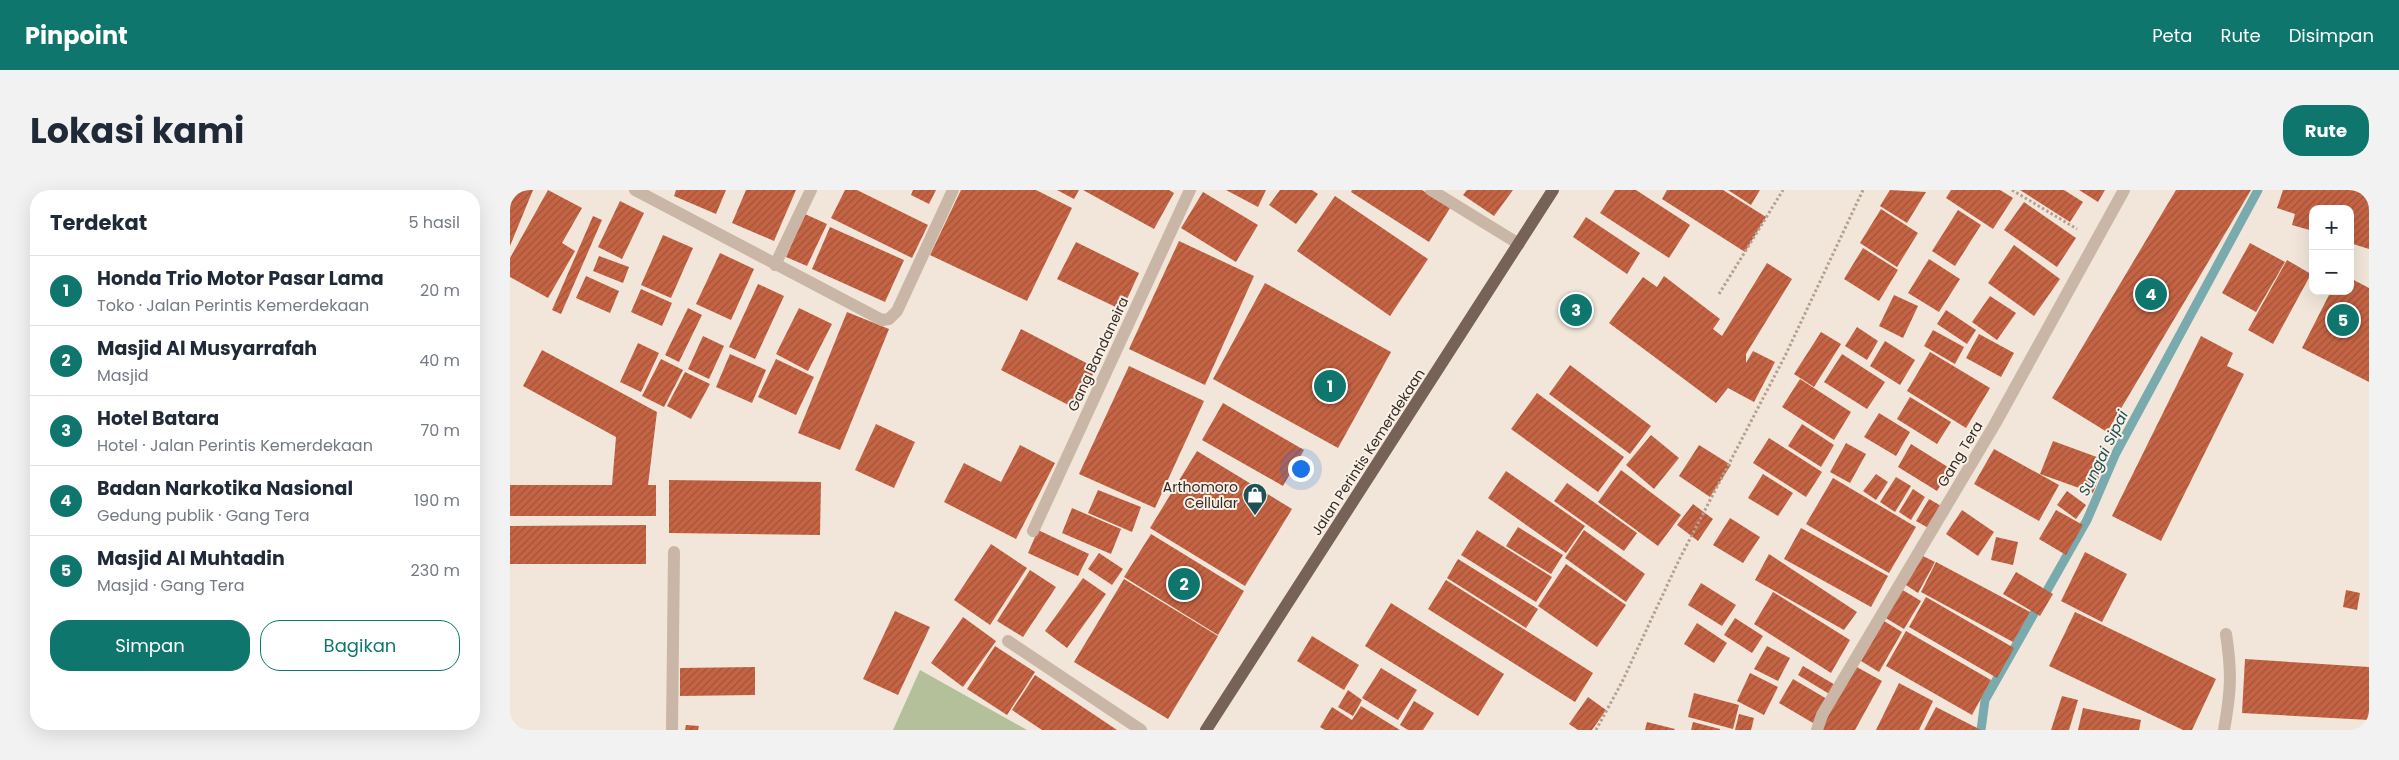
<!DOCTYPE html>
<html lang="id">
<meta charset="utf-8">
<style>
body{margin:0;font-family:Poppins,sans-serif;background:#f2f2f3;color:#1f2937}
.controls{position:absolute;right:15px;top:15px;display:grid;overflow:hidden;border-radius:10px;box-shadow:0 5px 20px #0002}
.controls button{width:45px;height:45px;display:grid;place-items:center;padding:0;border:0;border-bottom:1px solid #e0e1e3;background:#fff;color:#1f2937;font:25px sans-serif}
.you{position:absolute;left:790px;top:278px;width:18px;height:18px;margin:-12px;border:4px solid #fff;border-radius:50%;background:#1a73e8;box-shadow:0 0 0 8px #1a73e833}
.badge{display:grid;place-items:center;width:32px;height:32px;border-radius:50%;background:#0f766e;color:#fff;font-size:16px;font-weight:700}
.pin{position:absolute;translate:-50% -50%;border:2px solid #fff;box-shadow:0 1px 5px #0006}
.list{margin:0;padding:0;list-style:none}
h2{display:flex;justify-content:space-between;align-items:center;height:65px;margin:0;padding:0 20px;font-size:21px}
h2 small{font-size:16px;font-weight:400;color:#747a83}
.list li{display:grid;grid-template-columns:32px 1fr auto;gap:15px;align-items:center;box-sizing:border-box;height:70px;padding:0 20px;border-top:1px solid #e0e1e3}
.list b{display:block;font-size:19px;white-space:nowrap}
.list p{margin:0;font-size:16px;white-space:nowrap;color:#747a83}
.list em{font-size:16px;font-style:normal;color:#747a83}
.actions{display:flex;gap:10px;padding:15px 20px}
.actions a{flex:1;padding:11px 0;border:1px solid #0f766e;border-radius:20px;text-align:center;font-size:18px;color:#0f766e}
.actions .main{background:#0f766e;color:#fff}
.map{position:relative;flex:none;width:1859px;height:540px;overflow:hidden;border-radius:20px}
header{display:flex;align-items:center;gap:30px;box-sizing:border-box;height:70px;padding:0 25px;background:#0f766e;color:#fff}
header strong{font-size:24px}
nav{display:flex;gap:28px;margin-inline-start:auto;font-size:18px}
.intro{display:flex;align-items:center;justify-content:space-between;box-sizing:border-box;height:120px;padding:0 30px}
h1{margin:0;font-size:35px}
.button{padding:12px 22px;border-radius:20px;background:#0f766e;color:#fff;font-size:18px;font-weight:700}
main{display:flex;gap:30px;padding:0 30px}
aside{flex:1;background:#fff;border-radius:20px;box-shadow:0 5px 20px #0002}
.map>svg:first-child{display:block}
.green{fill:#b3c09a}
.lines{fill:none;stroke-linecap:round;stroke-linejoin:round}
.stream{stroke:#79abae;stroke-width:9}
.building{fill:url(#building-hatch)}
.path{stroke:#b5a090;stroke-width:3;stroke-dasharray:2.5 2.5;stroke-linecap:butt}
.minor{stroke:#c9b6a6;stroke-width:12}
.major{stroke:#776258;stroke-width:12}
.labels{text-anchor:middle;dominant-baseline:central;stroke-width:4;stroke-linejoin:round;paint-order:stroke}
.street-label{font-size:14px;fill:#352b27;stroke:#f9f0e6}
.poi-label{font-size:14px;fill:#352b27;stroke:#f9f0e6;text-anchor:end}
.water-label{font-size:15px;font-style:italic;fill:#1d5156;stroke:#f9f0e6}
</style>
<header>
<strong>Pinpoint</strong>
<nav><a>Peta</a><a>Rute</a><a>Disimpan</a></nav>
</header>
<div class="intro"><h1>Lokasi kami</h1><a class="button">Rute</a></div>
<main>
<aside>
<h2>Terdekat<small>5 hasil</small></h2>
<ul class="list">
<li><span class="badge">1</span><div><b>Honda Trio Motor Pasar Lama</b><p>Toko · Jalan Perintis Kemerdekaan</p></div><em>20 m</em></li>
<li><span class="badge">2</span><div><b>Masjid Al Musyarrafah</b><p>Masjid</p></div><em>40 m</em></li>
<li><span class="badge">3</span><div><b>Hotel Batara</b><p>Hotel · Jalan Perintis Kemerdekaan</p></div><em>70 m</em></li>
<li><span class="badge">4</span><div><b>Badan Narkotika Nasional</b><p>Gedung publik · Gang Tera</p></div><em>190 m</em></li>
<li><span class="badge">5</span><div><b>Masjid Al Muhtadin</b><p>Masjid · Gang Tera</p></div><em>230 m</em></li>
</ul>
<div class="actions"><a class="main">Simpan</a><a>Bagikan</a></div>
</aside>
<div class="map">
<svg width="1859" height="540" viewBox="0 0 1859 540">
<defs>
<pattern id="building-hatch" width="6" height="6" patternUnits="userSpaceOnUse" patternTransform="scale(1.25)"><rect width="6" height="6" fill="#c56444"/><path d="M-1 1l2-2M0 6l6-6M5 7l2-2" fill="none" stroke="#a15339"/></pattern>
</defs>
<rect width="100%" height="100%" fill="#f1e6d9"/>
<path class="green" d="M410 480 517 540H383Z"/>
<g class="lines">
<path class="stream" d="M1471 540 1475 510 1577 330 1606 263 1748 0"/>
</g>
<g class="building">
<path d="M0 0H23L0 56Z"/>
<path d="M38 0 72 18 52 53 65 61 38 108 0 87V68Z"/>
<path d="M166 0H216L206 24 164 6Z"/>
<path d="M236 0H286L264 51 222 33Z"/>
<path d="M335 0H347L418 35 402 68 321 28Z"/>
<path d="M403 0H426L419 14 401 5Z"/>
<path d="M451 0H526L562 18 517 111 420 65Z"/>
<path d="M547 0H569L564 9Z"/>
<path d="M573 0H659L664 3 644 39Z"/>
<path d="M716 0H756L748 17Z"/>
<path d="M770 0H802L808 4 786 34 759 15Z"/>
<path d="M842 0H912L940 18 919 52 841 2Z"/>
<path d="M957 0H1003L984 26 953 5Z"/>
<path d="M1105 0H1126L1180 35 1159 68 1090 23Z"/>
<path d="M1157 0H1213L1256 27 1235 62 1152 9Z"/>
<path d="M1218 0H1250L1241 15Z"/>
<path d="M1380 0 1416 2 1397 33 1370 16Z"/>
<path d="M1441 0H1490L1503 8 1483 39 1436 8Z"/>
<path d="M1510 0H1554L1573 12 1560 32Z"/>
<path d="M1569 0H1595L1588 12Z"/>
<path d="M1666 0H1741L1597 242 1542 208Z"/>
<path d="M1773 0H1859V59L1840 53V19H1803V41L1782 35 1785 24 1767 18Z"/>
<path d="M693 2 748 35 726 72 671 38Z"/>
<path d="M825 6 918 69 880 126 787 61Z"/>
<path d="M110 11 134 23 112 69 88 57Z"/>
<path d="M1514 12 1566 48 1547 77 1494 40Z"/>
<path d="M1371 19 1408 43 1387 77 1350 53Z"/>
<path d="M1448 20 1471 35 1445 76 1422 61Z"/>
<path d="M295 24 317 34 297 76 276 67Z"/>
<path d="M83 26 92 30 51 124 42 120Z"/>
<path d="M1076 27 1130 63 1117 84 1063 47Z"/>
<path d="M320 37 394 70 375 112 302 79Z"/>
<path d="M153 45 183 58 161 108 131 95Z"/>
<path d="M669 51 744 86 695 195 619 159Z"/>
<path d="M566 52 629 83 612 120 547 89Z"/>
<path d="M1740 53 1775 72 1746 122 1712 103Z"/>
<path d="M1504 55 1550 89 1524 126 1478 93Z"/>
<path d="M1353 58 1388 80 1369 111 1334 89Z"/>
<path d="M210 63 244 79 221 130 186 114Z"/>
<path d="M89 66 119 77 113 93 83 81Z"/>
<path d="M1419 69 1450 89 1429 122 1398 103Z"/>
<path d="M1777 70 1801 84 1763 154 1738 140Z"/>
<path d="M1257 73 1282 89 1236 164V173L1243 161 1265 172 1244 212 1218 198 1206 213 1099 133 1133 87 1147 97 1154 86 1210 129 1203 139 1212 146Z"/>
<path d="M76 86 109 101 100 123 66 108Z"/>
<path d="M1840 88 1859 98V192L1792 158 1821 101H1840Z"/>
<path d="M755 93 881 162 828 258 703 189Z"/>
<path d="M248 94 274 106 245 169 219 157Z"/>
<path d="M131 99 162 113 152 136 121 122Z"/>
<path d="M1384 105 1408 116 1393 148 1369 136Z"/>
<path d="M1480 106 1506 123 1487 150 1462 132Z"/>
<path d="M178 118 192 125 169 172 155 165Z"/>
<path d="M289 118 322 134 298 181 266 164Z"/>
<path d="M1436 120 1466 140 1457 154 1427 134Z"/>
<path d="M337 122 379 139 330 260 288 243Z"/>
<path d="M1347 137 1368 151 1357 170 1335 156Z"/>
<path d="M511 139 586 178 566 219 491 180Z"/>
<path d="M1423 140 1454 157 1445 174 1414 156Z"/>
<path d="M1311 142 1331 154 1304 197 1284 184Z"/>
<path d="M1469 144 1504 163 1491 187 1456 168Z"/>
<path d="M193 146 214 156 199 189 178 179Z"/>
<path d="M1691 146 1723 163 1717 176 1734 184 1651 351 1602 326Z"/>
<path d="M1375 151 1405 170 1390 195 1360 176Z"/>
<path d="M128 153 149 163 131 202 110 192Z"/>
<path d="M32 160 147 222 138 295H146V326H0V295H102L106 247 13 196Z"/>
<path d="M1420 162 1480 198 1456 238 1397 201Z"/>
<path d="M220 164 256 180 242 213 206 197Z"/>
<path d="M1332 164 1375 192 1357 219 1314 192Z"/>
<path d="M151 169 173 180 154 217 132 206Z"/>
<path d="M266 169 304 187 286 225 248 207Z"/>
<path d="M1060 175 1141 236 1120 264 1039 204Z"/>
<path d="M619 176 694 211 645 318 569 284Z"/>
<path d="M175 182 200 194 181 229 157 216Z"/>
<path d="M1290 189 1341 222 1324 250 1272 217Z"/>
<path d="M1027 203 1114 267 1088 302 1001 239Z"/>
<path d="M1400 207 1441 232 1427 254 1387 229Z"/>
<path d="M713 213 794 260 773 296 692 250Z"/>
<path d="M1369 223 1400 242 1386 266 1354 247Z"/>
<path d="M366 234 405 252 384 298 345 280Z"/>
<path d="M1292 234 1324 255 1311 277 1278 256Z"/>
<path d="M1141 245 1169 268 1144 299 1116 275Z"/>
<path d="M1259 248 1312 282 1296 307 1243 273Z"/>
<path d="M1543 251 1595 270 1583 303 1530 284Z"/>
<path d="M1336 253 1356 264 1340 293 1320 282Z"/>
<path d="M1401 254 1441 279 1427 301 1388 277Z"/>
<path d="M510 255 545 273 506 349 434 312 454 273 491 292Z"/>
<path d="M1189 255 1221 275 1200 307 1169 286Z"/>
<path d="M1484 259 1549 295 1529 331 1464 294Z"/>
<path d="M687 261 782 319 735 396 640 338Z"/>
<path d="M1111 280 1171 325 1148 356 1088 312Z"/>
<path d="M996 281 1075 336 1056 363 978 308Z"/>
<path d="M1253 284 1283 303 1268 326 1238 308Z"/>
<path d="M1366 284 1378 292 1366 310 1353 301Z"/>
<path d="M1386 287 1401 296 1385 322 1370 312Z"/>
<path d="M1323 288 1406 337 1379 383 1296 334Z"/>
<path d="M159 290 311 292 310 345 159 343Z"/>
<path d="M1057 293 1127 343 1114 361 1044 311Z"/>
<path d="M1403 299 1415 307 1401 330 1389 322Z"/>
<path d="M588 300 631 317 622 342 578 323Z"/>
<path d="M1557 301 1576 315 1566 329 1547 315Z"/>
<path d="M1419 309 1433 317 1420 339 1406 331Z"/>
<path d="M1183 314 1203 329 1188 351 1167 335Z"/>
<path d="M562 318 611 339 601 364 552 343Z"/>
<path d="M1452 320 1484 342 1468 366 1436 344Z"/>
<path d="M1546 320 1573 335 1556 365 1529 349Z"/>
<path d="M1220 328 1250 347 1233 373 1203 355Z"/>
<path d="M136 335V374H0V336Z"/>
<path d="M1008 337 1053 365 1041 384 996 356Z"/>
<path d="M1291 338 1378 386 1361 417 1274 369Z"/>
<path d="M528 340 579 364 568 386 518 363Z"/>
<path d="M967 340 1042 387 1026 412 951 365Z"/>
<path d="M1074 340 1135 384 1116 412 1055 368Z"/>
<path d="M641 344 734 401 708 445 614 387Z"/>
<path d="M1486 347 1508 352 1503 375 1481 370Z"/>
<path d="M481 354 517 378 480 435 444 410Z"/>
<path d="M1575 362 1617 384 1592 432 1551 411Z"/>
<path d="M589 363 613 379 602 395 578 379Z"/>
<path d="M1259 364 1347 422 1334 440 1245 390Z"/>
<path d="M1409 364 1425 372 1408 403 1393 393Z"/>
<path d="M948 369 1028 419 1016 438 937 388Z"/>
<path d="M1426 372 1520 422 1503 452 1411 402Z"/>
<path d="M1056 374 1116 415 1087 457 1028 416Z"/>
<path d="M520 380 546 397 513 447 487 431Z"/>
<path d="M1506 382 1543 404 1530 426 1493 404Z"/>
<path d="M573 388 596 404 557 458 535 441Z"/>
<path d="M614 389 708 446 658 529 564 472Z"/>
<path d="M936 390 1083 483 1065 512 918 419Z"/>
<path d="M1191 393 1226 415 1212 436 1178 415Z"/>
<path d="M1391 399 1411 411 1394 439 1374 427Z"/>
<path d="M1836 400 1850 403 1847 420 1833 417Z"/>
<path d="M1263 402 1340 450 1321 483 1244 434Z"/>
<path d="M1416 407 1504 458 1487 488 1399 437Z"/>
<path d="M881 413 994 484 968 526 855 456Z"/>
<path d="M385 421 420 437 388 505 353 489Z"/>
<path d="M1565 422 1706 489 1682 540H1673L1539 476Z"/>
<path d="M453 427 486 451 453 497 421 473Z"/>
<path d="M1225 428 1253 446 1242 463 1214 445Z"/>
<path d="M1374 431 1392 442 1369 482 1351 471Z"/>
<path d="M1187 433 1217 453 1204 473 1174 454Z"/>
<path d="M1396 441 1481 490 1462 525 1376 476Z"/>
<path d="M802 446 849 475 834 500 787 471Z"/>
<path d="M485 456 525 482 497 525 457 499Z"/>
<path d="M1257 456 1280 468 1268 491 1244 479Z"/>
<path d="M1735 469 1859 477V530L1732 523Z"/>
<path d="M1293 476 1327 496 1321 505 1288 485Z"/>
<path d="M1345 476 1372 491 1345 540H1313L1311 539Z"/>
<path d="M245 477V505L170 506V478Z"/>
<path d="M871 478 907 500 888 530 852 508Z"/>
<path d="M1240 483 1268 497 1254 525 1227 511Z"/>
<path d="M525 485 607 540H532L502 520Z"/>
<path d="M1283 489 1317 509 1303 533 1269 513Z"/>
<path d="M1389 493 1423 511 1409 540H1366Z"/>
<path d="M838 500 852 510 843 526 828 517Z"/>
<path d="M1184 503 1229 515 1223 539 1178 527Z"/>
<path d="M1552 506 1568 510 1559 540H1541Z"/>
<path d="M1078 507 1096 520 1082 540H1068L1059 534Z"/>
<path d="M904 511 924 523 913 540H898L890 535Z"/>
<path d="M851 516 890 540H815L810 537 822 517 842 530Z"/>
<path d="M1426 517 1471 540H1414Z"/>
<path d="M1573 518 1631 530 1629 540H1568Z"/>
<path d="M1229 524 1244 528 1241 540H1225Z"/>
<path d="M1137 532 1165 539 1164 540H1135Z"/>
<path d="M1183 532 1210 539V540H1181Z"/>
<path d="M176 535 189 536 188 540H175Z"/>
</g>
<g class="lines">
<g class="path">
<path d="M1502 0 1567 39"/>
<path d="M1209 104 1273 0"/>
<path d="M1086 540 1112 492 1169 370 1276 164 1353 0"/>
</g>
<g class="minor">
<path d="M125 0 372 130 379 129 387 121 443 0"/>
<path d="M921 0 1009 54"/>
<path d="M265 75 301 0"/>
<path d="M523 341 680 0"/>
<path d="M498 451 631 540"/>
<path d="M162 540 164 362"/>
<path d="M1307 540 1312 525 1485 234 1614 0"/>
<path d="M1714 540C1721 501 1722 483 1716 444"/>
</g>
<path class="major" d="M696 540 1043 0"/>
</g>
<defs>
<symbol id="shop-pin" viewBox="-11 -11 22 30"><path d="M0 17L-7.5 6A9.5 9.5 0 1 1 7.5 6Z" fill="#1d5156" stroke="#f9f0e6"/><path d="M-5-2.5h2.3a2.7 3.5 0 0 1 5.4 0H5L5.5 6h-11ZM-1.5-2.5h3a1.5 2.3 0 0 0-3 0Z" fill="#fff"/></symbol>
</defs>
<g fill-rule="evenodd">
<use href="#shop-pin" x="731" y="291" width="28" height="38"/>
</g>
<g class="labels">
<g class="street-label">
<text transform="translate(588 164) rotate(-65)">Gang Bandaneira</text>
<text transform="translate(858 262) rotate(-57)">Jalan Perintis Kemerdekaan</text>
<text transform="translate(1450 264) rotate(-59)">Gang Tera</text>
</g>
<g class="poi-label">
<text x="728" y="297">Arthomoro<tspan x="728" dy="16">Cellular</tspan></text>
</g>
<g class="water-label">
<text transform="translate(1593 263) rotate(-64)">Sungai Sipai</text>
</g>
</g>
</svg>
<div class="controls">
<button>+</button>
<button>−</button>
</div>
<div class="you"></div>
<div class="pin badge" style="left:820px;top:196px">1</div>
<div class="pin badge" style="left:674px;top:394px">2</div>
<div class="pin badge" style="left:1066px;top:120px">3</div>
<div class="pin badge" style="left:1641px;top:104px">4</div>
<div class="pin badge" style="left:1833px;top:130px">5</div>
</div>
</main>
